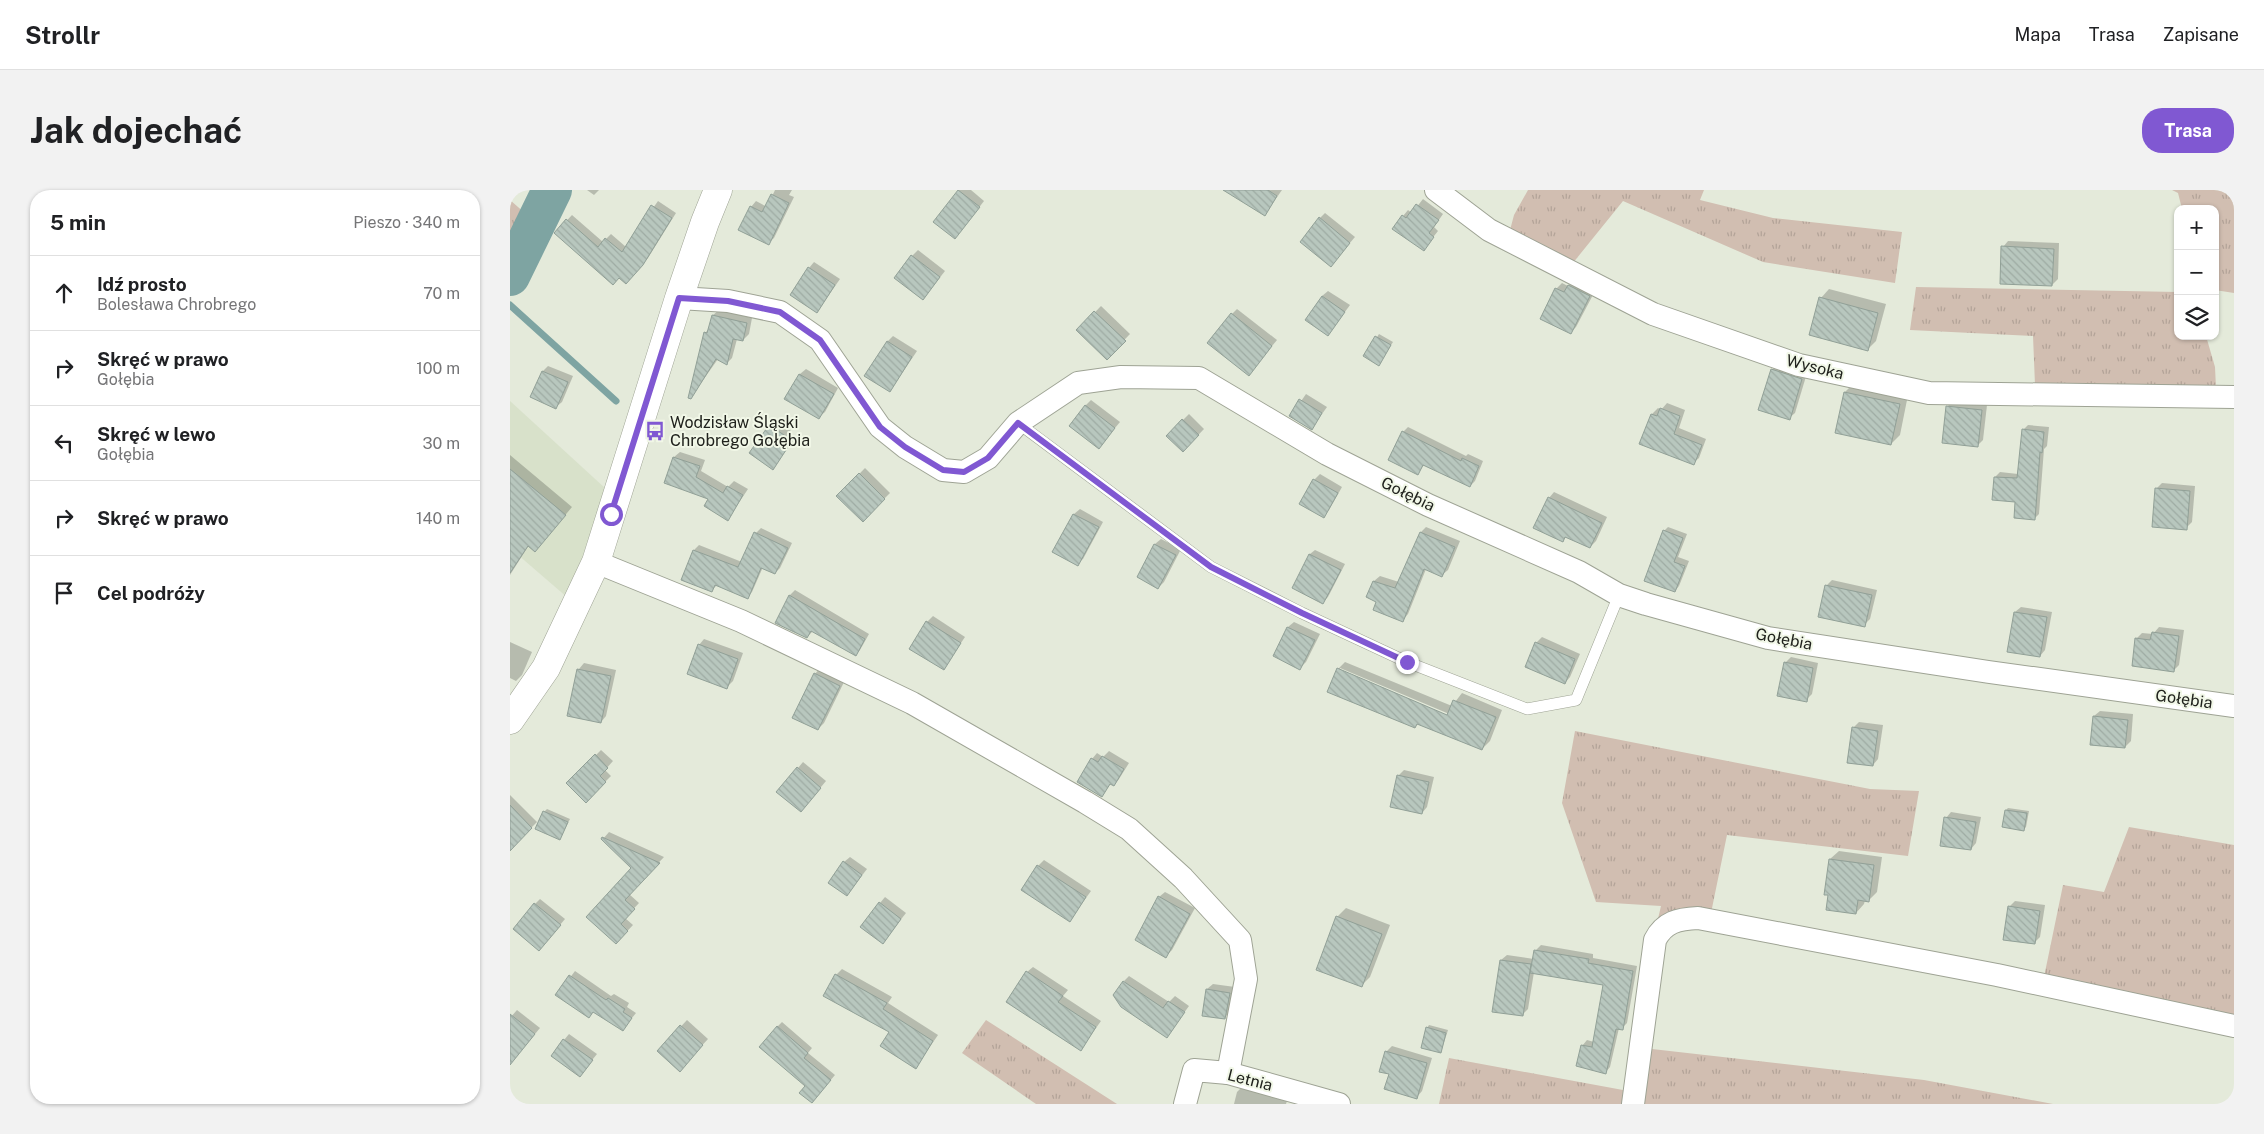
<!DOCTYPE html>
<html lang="pl">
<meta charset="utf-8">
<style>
body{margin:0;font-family:"Public Sans",sans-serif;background:#f2f2f2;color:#202124}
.controls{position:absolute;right:15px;top:15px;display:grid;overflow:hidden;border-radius:10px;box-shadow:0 1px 4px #0004}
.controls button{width:45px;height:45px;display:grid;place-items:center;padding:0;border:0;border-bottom:1px solid #e0e0e0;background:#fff;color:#202124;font:25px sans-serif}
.stop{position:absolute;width:15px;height:15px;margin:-11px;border:4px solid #8058d2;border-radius:50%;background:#fff}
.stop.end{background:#8058d2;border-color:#fff;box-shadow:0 1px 5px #0008}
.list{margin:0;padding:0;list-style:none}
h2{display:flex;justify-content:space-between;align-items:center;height:65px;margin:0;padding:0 20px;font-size:21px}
h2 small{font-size:16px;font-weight:400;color:#757577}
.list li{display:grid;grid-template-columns:32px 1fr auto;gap:15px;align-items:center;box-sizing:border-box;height:75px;padding:0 20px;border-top:1px solid #e0e0e0}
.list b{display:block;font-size:19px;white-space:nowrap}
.list p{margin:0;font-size:16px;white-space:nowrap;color:#757577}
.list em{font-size:16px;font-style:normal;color:#757577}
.icon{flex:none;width:28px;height:28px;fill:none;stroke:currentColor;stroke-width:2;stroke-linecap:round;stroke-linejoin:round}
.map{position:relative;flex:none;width:1724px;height:914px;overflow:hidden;border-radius:20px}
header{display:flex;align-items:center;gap:30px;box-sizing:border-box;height:70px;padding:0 25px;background:#fff;border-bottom:1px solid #e0e0e0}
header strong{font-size:24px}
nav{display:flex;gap:28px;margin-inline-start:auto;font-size:18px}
.intro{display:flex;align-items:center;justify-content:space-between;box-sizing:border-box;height:120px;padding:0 30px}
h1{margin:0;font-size:35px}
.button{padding:12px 22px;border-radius:20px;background:#8058d2;color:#fff;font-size:18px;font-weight:700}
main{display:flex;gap:30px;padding:0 30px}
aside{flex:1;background:#fff;border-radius:20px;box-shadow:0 1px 4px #0004}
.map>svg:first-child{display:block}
.built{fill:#d8e1ca}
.grass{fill:url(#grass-tufts)}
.shadow{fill:#0003;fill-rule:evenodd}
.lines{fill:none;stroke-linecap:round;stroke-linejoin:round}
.stream{stroke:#7ea4a2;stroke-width:7}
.river{stroke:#7ea4a2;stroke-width:40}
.building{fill:url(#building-back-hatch);stroke:#91a097}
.service-casing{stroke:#9ea394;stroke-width:12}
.minor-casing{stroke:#9ea394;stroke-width:24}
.tertiary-casing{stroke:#9ea394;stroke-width:29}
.service{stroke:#fff;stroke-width:11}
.minor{stroke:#fff;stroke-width:22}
.tertiary{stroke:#fff;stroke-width:28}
.route{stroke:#8058d2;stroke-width:6}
.labels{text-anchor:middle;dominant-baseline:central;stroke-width:4;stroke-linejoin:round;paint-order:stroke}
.street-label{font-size:16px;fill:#20221d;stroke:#f1f7e7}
.poi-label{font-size:16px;fill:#20221d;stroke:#f1f7e7;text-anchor:start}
</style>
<header>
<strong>Strollr</strong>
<nav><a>Mapa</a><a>Trasa</a><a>Zapisane</a></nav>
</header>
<div class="intro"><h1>Jak dojechać</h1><a class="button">Trasa</a></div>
<main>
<aside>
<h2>5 min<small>Pieszo · 340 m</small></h2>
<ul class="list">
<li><svg class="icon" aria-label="ahead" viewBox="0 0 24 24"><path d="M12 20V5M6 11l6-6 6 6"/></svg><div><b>Idź prosto</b><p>Bolesława Chrobrego</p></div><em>70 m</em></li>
<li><svg class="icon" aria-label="right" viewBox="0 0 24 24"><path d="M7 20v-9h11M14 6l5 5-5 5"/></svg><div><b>Skręć w prawo</b><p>Gołębia</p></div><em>100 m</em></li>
<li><svg class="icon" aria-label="left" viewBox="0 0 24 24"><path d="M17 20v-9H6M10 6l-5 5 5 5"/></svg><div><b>Skręć w lewo</b><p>Gołębia</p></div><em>30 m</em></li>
<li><svg class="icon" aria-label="right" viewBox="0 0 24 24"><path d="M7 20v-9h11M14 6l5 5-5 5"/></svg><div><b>Skręć w prawo</b></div><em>140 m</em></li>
<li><svg class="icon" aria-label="arrive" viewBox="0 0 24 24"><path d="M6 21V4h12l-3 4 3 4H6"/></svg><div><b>Cel podróży</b></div></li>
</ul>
</aside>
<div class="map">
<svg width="1724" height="914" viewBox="0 0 1724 914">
<defs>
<pattern id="grass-tufts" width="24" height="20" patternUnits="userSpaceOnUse" patternTransform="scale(1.25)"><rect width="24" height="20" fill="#d1beb1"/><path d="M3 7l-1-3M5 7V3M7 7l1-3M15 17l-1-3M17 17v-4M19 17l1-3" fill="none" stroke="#b3a398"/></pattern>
<pattern id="building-back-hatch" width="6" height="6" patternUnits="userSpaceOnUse" patternTransform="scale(1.25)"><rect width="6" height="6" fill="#b8c7be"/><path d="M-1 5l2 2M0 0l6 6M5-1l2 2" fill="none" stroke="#9eaba3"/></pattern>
</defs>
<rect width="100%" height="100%" fill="#e4eada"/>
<path class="built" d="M0 211 96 299 58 408 0 358Z"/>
<g class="grass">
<path d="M28 0H53L16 25 0 56V10L16 24Z"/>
<path d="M1018 0H1194L1190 10 1263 28 1392 42 1385 93 1253 72 1113 11 1050 89 995 59 1004 25Z"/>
<path d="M1662 0H1724V103L1705 100V19H1672L1668 3Z"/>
<path d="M1406 97 1668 102V146H1696L1705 177 1706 198 1525 195 1523 146 1400 140Z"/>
<path d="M1065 541 1360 599 1409 601 1398 666 1217 645 1201 723 1147 733 1151 716 1086 712 1052 613Z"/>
<path d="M1619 637 1724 655V831L1534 787 1553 695 1594 702Z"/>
<path d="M476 830 607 914H526L452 863Z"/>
<path d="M1142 859 1414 890 1543 914H1128L1133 861Z"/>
<path d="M939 868 1113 900 1112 914H929Z"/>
</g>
<g class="shadow">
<path d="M77 0H89L84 5Z"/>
<path d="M265 0H282L279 5 284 7 264 48 258 53 241 17 246 11 257 17Z"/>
<path d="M449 0H461L474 11 451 41 425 32Z"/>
<path d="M739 0H772L755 24Z"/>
<path d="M913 9 933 24 924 37 928 41 913 60 893 26 898 20 902 23Z"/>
<path d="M148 11 166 23 138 68 121 87 45 43 62 25 93 52 101 44 116 57Z"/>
<path d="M815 23 845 47 826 69 810 28Z"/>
<path d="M1498 51 1549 53 1548 89 1542 95 1493 57Z"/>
<path d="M408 60 435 81 413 109 402 66Z"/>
<path d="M304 72 330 89 307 122 299 78Z"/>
<path d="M1064 90 1085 101 1066 137 1060 143 1046 99 1052 93 1058 96Z"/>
<path d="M1319 99 1376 114 1366 151 1357 160 1311 108Z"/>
<path d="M818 101 840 115 818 145 812 106Z"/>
<path d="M591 116 620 144 597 168 568 140Z"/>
<path d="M727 119 767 150 744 178 722 124Z"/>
<path d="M209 120 242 128 239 144 233 150 227 149 222 168 216 174 208 169 181 207 195 143 199 139 203 125Z"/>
<path d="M869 144 883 152 871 171 855 166Z"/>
<path d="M383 146 407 161 380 201 378 151Z"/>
<path d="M1268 174 1297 183 1285 223 1279 228 1262 180Z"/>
<path d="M38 176 63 186 52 212 46 217 22 207 33 181Z"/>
<path d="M296 179 328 198 315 222 309 227 276 208 290 184Z"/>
<path d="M1344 193 1398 205 1390 245 1381 254 1327 242 1335 202Z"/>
<path d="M796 204 817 217 802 238 781 226Z"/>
<path d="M581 210 610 232 589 257 575 216Z"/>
<path d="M1443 211 1477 215 1473 250 1467 256 1437 217Z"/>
<path d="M1157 213 1175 220 1169 238 1196 249 1189 268 1183 273 1131 253 1142 224 1148 218 1151 220Z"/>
<path d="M679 224 694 239 673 261 657 246Z"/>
<path d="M266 230 281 241 277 247 283 251 263 278 241 263Z"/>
<path d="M1518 235 1539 237 1537 256 1534 259 1529 324 1524 329 1485 287 1490 282 1508 284 1513 240Z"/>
<path d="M898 237 956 266 958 264 973 271 965 291 960 296 914 275 907 284 893 242Z"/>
<path d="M170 262 195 270 191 281 218 297 224 291 238 299 218 329 200 308 155 292 164 267Z"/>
<path d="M0 265 62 317 32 353 19 355 0 385Z"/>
<path d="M355 278 380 303 353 330 328 306Z"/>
<path d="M810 284 832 297 819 320 813 326 804 290Z"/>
<path d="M1652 293 1685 296 1682 332 1676 338 1646 299Z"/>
<path d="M1044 302 1097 327 1086 351 1080 357 1057 346 1052 351 1039 308Z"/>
<path d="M570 319 593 332 573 369 567 374 544 362 564 324Z"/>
<path d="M916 337 950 351 938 380 932 385 916 379 898 424 893 430 868 412 864 391 870 386 889 392 911 342Z"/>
<path d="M1158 337 1177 344 1168 367 1179 371 1169 396 1165 401 1154 341Z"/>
<path d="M251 338 282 353 270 378 265 383 253 377 242 402 237 407 208 394 202 400 184 360 189 355 232 372 246 343Z"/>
<path d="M651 349 671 359 654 392 648 398 628 387 645 354Z"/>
<path d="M805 360 835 374 818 407 813 412 784 397 800 364Z"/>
<path d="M1322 390 1367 400 1360 429 1354 435 1316 396Z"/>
<path d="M285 400 359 444 350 460 346 465 303 441 297 447 266 432 280 405Z"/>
<path d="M1511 417 1542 422 1535 460 1530 466 1505 422Z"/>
<path d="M423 426 455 447 434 478 417 432Z"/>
<path d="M784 432 810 444 796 472 790 478 764 465 778 437Z"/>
<path d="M1649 437 1674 440 1669 475 1663 481 1627 448 1632 443 1643 444Z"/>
<path d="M1032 447 1070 464 1060 487 1055 493 1026 453Z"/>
<path d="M194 449 233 463 223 491 217 497 189 455Z"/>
<path d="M0 452 22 462 12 485 6 491 0 488Z"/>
<path d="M1281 467 1308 473 1302 504 1296 510 1275 473Z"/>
<path d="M835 472 942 516 952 503 992 520 980 551 972 559 909 533 905 537 819 501 828 479ZM830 478 944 526 943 528 830 481Z"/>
<path d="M74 473 106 480 96 526 91 532 59 525 69 479Z"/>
<path d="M310 478 335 490 314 533 308 539 305 484Z"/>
<path d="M1590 521 1623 524 1621 551 1615 557 1584 526Z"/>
<path d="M1349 532 1373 535 1368 569 1363 575 1343 538Z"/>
<path d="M91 560 103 571 95 580 101 586 76 611 58 593Z"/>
<path d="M599 561 619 573 609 589 604 595 601 593 592 605 582 569 587 563 593 567Z"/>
<path d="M293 572 316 591 296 615 288 578Z"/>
<path d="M894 580 924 587 917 617 912 623 888 586Z"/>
<path d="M0 605 27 632 5 654 0 650Z"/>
<path d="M1498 618 1519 621 1516 637 1514 639 1496 620Z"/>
<path d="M37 619 60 629 50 649 34 622Z"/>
<path d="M1441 622 1471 627 1466 653 1461 659 1436 628Z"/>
<path d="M99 642 154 667 119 704 129 713 115 728 123 735 106 753 78 727 123 678 93 649Z"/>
<path d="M1329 661 1372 667 1367 702 1358 711 1355 710 1354 714 1346 723 1320 669Z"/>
<path d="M340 667 357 679 337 705 334 672Z"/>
<path d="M534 670 581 701 560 730 528 676Z"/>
<path d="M655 702 685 718 662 760 656 766 649 707Z"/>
<path d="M375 707 396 723 378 746 370 713Z"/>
<path d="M30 709 55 729 34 754 25 714Z"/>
<path d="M1505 711 1535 715 1530 747 1524 753 1499 717Z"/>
<path d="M836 718 880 735 860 787 852 795 827 727Z"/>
<path d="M1031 755 1083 764V768L1127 776 1117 833 1112 838H1109L1100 877 1095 883 1072 856 1077 850 1084 852 1094 794 1024 782 1018 819 1012 825 991 770 997 765 1024 769 1025 761Z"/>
<path d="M523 777 558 800 553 806 591 831 571 859 517 782Z"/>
<path d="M332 779 382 807 378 813 428 845 406 877 381 842 326 785Z"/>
<path d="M65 781 101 806 104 804 119 813 117 817 126 823 113 839 84 821 79 827 47 805Z"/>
<path d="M619 786 659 812 665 806 679 816 657 846 614 791Z"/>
<path d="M703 794 725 797 720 822 714 828 697 799Z"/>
<path d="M7 820 30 838 10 862 0 864V828Z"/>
<path d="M177 830 198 849 175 874 148 861Z"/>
<path d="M272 832 302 858 298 863 325 885 302 912 267 837Z"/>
<path d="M919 835 938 840 931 862 917 838Z"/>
<path d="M59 844 87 864 70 885 54 850Z"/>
<path d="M882 856 922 868 912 901 907 907 880 884 876 862Z"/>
<path d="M733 896 778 908 776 914H724L727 902Z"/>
</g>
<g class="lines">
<path class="stream" d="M0 115 106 211"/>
<path class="river" d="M0 86 42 0"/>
</g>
<g class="building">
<path d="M448 0 470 17 445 49 423 32Z"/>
<path d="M713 0H758L767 6 755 26Z"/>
<path d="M261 4 279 13 259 55 228 40 240 16 252 22Z"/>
<path d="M906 14 929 30 919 43 924 47 914 61 882 39 892 25 896 28Z"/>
<path d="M141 15 162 28 133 75 116 94 109 88 103 95 44 43 56 29 88 57 95 48 112 62Z"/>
<path d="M809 27 840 53 821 77 790 52Z"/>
<path d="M1491 56 1544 59 1542 96 1490 94Z"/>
<path d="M401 65 430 87 413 110 384 88Z"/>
<path d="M298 77 325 95 307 123 280 105Z"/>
<path d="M1058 95 1080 106 1061 144 1030 129 1045 98 1054 102Z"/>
<path d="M812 106 835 122 818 146 795 130Z"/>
<path d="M1309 107 1368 123 1358 161 1299 145Z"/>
<path d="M584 121 616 151 597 170 566 140Z"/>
<path d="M721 123 762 156 739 186 697 153Z"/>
<path d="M202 125 237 133 233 151 223 149 217 175 206 169 181 209 178 208 194 142 197 143Z"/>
<path d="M865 146 881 155 869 176 853 166Z"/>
<path d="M377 151 402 167 380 202 354 186Z"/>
<path d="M1261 179 1292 189 1280 230 1248 220Z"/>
<path d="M32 181 58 192 46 219 20 207Z"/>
<path d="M289 184 324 204 309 229 274 209Z"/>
<path d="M1334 202 1390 214 1381 255 1325 243Z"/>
<path d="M789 209 812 223 802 240 779 226Z"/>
<path d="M575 215 605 238 589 259 559 236Z"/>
<path d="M1436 216 1472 220 1468 257 1432 253Z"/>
<path d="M1150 218 1170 226 1164 244 1192 255 1184 275 1129 254 1141 224 1147 226Z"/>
<path d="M672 229 689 245 673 262 656 246Z"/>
<path d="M259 235 277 247 272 253 278 257 263 280 239 263Z"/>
<path d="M1512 239 1534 242 1532 263 1530 262 1525 330 1504 328 1505 312 1482 310 1484 287 1507 288Z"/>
<path d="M892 241 951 271 952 268 969 276 960 297 913 275 908 285 878 270Z"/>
<path d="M163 267 190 276 186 287 213 303 217 296 233 305 218 331 194 316 198 309 154 293Z"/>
<path d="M0 279 56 325 25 362 18 356 0 383Z"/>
<path d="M349 283 375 309 353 332 326 306Z"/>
<path d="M803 289 828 303 814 328 789 314Z"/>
<path d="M1645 298 1680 301 1677 340 1642 337Z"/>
<path d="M1038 307 1092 333 1080 358 1055 347 1053 352 1023 338Z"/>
<path d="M563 324 589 337 568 376 542 362Z"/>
<path d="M1153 340 1173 348 1164 372 1175 376 1165 402 1134 391Z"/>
<path d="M244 342 278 358 265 384 251 378 238 409 205 395 202 402 171 390 183 360 228 377Z"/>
<path d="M910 342 945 357 932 387 914 379 893 432 863 420 866 412 856 407 863 391 885 398Z"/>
<path d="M644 354 666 365 648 399 627 387Z"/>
<path d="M799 364 831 380 813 414 782 398Z"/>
<path d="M1315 395 1362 405 1355 437 1308 427Z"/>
<path d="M279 405 355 449 346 466 301 441 297 448 265 433Z"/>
<path d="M1504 422 1537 427 1530 467 1497 462Z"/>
<path d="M416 431 451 453 434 480 399 459Z"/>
<path d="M777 437 805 450 790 480 763 466Z"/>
<path d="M1642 442 1669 446 1664 482 1622 476 1625 448 1640 450Z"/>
<path d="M1025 452 1065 469 1055 494 1015 477Z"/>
<path d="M188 454 228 469 217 499 177 484Z"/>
<path d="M1274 472 1303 478 1297 512 1267 506Z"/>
<path d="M827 478 937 525 943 510 986 527 972 560 907 534 905 538 817 502Z"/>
<path d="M67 479 101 486 91 533 57 526Z"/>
<path d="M304 483 330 496 308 540 282 528Z"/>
<path d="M1583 526 1618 530 1615 558 1580 555Z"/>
<path d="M1342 537 1368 541 1363 576 1337 573Z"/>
<path d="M85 564 98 578 90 586 96 592 76 613 56 593Z"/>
<path d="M592 566 614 579 604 596 600 594 592 607 567 592 581 568 588 572Z"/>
<path d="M287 577 311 598 291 622 266 602Z"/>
<path d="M887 585 919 592 912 624 880 617Z"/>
<path d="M0 615 22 638 0 661Z"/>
<path d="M1495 620 1517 623 1514 641 1492 637Z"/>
<path d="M33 621 58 632 50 650 25 639Z"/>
<path d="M1434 627 1466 632 1461 660 1430 656Z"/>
<path d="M92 647 150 673 115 710 125 719 111 734 118 741 106 754 76 727 121 678 91 649Z"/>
<path d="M1319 669 1364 675 1359 712 1348 710 1346 724 1316 720 1318 705H1314Z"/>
<path d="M333 671 352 685 337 706 318 693Z"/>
<path d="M527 675 576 707 560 732 511 700Z"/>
<path d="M648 706 680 724 656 768 625 750Z"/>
<path d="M369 712 391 729 373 754 350 737Z"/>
<path d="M24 713 51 735 29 761 3 739Z"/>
<path d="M1498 716 1530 721 1525 754 1493 750Z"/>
<path d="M826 726 872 744 852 797 806 780Z"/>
<path d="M1024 760 1079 769 1078 773 1123 781 1113 840 1106 839 1096 884 1066 876 1071 855 1082 857 1093 795 1020 783Z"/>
<path d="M990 770 1021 774 1013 826 982 822Z"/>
<path d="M516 781 553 806 548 812 586 837 571 861 496 812Z"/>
<path d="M325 784 377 813 373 819 423 851 406 879 370 856 379 842 313 806Z"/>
<path d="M59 785 96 810 98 808 115 819 113 822 122 828 113 841 83 822 79 828 45 805Z"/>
<path d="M613 791 653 818 658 811 675 822 657 848 611 817 603 805Z"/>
<path d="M696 799 720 803 715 829 692 826Z"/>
<path d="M0 824 25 844 0 875Z"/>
<path d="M170 835 193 855 170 882 147 861Z"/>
<path d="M267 836 298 863 294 868 321 890 302 913 289 903 295 896 249 857Z"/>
<path d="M916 837 936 843 931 863 911 858Z"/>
<path d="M53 849 83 870 70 887 41 866Z"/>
<path d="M875 861 917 873 907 909 874 899 879 884 869 882Z"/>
</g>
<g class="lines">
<defs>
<path id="service" d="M508 233 701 377 792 423 897 472 1017 519 1066 510 1109 405"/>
<g id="minor">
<path d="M926 0 979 40 1143 124 1289 175 1419 203 1724 207"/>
<path d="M169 108 218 111 270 122 310 150 370 237 395 257 433 280 454 282 478 268 508 233 568 193 611 187 689 188 817 264 918 315 1069 382 1109 405 1136 414 1258 448 1479 482 1724 516"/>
<path d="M86 372 231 431 402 513 575 612 619 639 673 688 730 750 736 789 718 883"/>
<path d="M675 914 684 880 718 883 829 914"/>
<path d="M1123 914 1145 750C1154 732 1168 729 1188 728L1487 785 1724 836"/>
</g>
<path id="tertiary" d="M0 530 36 478 86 372 169 108 195 32 208 0"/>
</defs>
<use href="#service" class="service-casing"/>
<use href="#minor" class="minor-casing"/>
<use href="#tertiary" class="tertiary-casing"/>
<use href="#service" class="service"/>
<use href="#minor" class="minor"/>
<use href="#tertiary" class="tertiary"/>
</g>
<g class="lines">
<path class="route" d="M101 324 169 108 218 111 270 122 310 150 370 237 395 257 433 280 454 282 478 268 508 233 701 377 792 423 897 472"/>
</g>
<defs>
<symbol id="bus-bare" viewBox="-9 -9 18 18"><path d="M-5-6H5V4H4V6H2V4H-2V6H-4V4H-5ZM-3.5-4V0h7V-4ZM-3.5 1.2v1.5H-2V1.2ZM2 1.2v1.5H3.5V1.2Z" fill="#8058d2" stroke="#f1f7e7" stroke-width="2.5" paint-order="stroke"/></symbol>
</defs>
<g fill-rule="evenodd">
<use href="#bus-bare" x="131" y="227" width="28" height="28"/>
</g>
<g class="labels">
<g class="street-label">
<text transform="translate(1305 177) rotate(14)">Wysoka</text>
<text transform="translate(898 304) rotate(26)">Gołębia</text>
<text transform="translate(1274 449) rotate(11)">Gołębia</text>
<text transform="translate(1674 509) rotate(8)">Gołębia</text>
<text transform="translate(740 890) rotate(14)">Letnia</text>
</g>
<g class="poi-label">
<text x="160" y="232">Wodzisław Śląski<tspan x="160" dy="18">Chrobrego Gołębia</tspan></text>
</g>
</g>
</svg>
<div class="controls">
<button>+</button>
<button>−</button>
<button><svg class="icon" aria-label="layers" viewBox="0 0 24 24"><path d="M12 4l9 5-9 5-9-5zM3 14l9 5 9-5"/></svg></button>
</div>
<div class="stop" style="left:101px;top:324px"></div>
<div class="stop end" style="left:897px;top:472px"></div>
</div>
</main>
